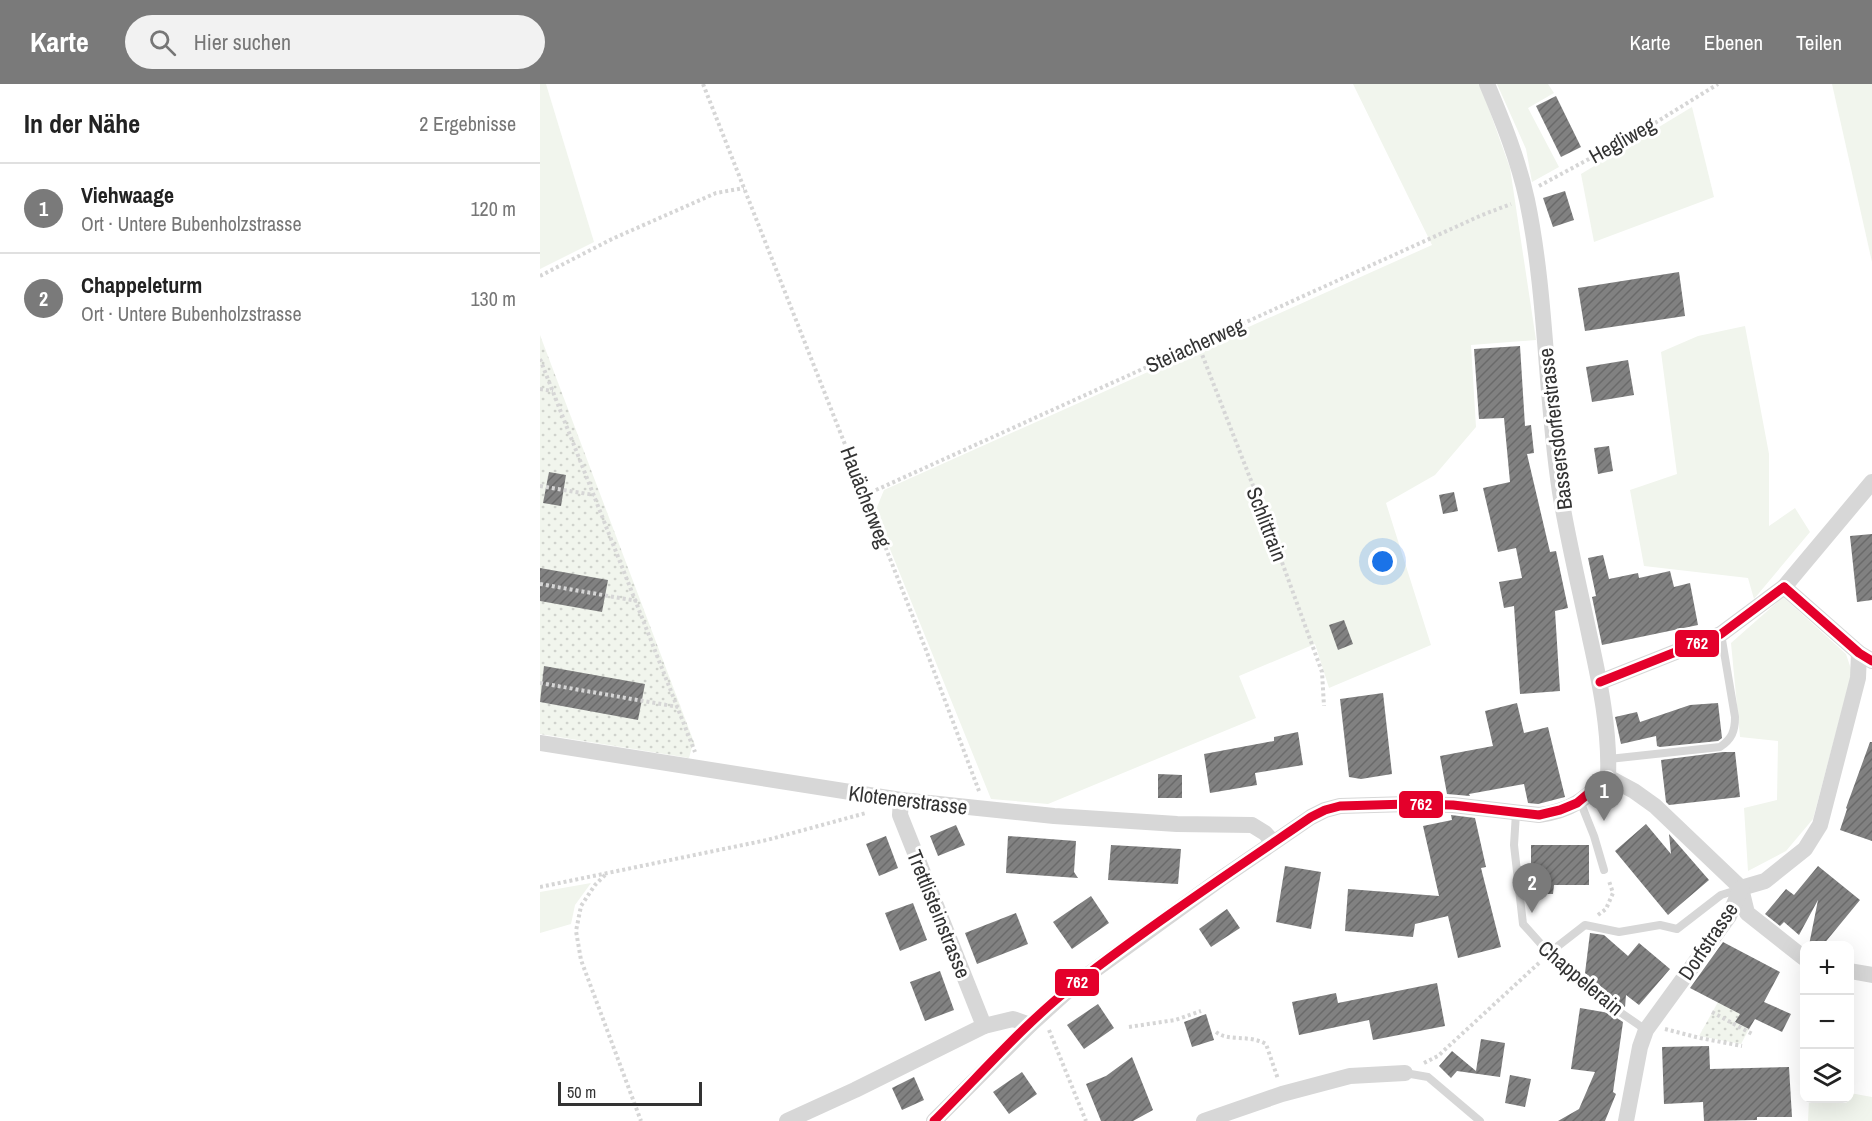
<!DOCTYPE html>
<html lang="de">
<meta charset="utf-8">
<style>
body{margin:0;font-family:"Archivo Narrow",sans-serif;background:#f2f2f2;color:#222}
.controls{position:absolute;right:18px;bottom:18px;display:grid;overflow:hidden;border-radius:12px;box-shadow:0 6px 24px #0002}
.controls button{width:54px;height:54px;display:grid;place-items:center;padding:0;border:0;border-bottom:2px solid #e0e0e0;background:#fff;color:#222;font:30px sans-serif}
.scale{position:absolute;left:18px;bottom:15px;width:144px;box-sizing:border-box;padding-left:6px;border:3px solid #333;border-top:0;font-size:16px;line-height:21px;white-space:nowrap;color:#333;-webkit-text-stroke:4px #fff;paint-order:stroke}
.you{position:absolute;left:843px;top:478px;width:21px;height:21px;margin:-15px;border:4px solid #fff;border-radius:50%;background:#1a73e8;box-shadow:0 0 0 9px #1a73e833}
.badge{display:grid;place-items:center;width:39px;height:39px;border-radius:50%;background:#7a7a7a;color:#fff;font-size:20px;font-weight:700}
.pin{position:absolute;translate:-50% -50px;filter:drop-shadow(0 2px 3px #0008)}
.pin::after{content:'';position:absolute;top:32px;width:21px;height:18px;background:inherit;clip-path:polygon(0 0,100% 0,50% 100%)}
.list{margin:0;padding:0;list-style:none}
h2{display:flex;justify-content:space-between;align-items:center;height:78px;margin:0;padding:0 24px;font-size:26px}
h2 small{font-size:20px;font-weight:400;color:#767676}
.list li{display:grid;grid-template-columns:39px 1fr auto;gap:18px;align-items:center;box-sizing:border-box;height:90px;padding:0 24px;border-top:2px solid #e0e0e0}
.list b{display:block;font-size:22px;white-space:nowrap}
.list p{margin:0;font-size:20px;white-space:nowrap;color:#767676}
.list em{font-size:20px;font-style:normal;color:#767676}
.icon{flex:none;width:33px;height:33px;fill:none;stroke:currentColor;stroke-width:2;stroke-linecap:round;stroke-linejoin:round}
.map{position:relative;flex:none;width:1332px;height:1037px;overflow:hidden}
header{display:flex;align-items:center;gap:36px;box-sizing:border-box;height:84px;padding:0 30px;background:#7a7a7a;color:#fff}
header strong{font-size:28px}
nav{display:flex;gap:33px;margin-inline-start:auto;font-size:21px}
.search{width:420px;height:54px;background:#f2f2f2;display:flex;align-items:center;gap:15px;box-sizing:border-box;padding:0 21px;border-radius:33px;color:#767676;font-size:22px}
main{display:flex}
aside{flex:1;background:#fff}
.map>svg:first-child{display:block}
.grass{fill:#f1f5ed}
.garden{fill:url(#garden-dots)}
.building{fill:url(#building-hatch)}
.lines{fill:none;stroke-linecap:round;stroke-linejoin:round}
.path{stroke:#d6d6d6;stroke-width:4;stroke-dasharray:3 3;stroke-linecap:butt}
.service{stroke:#d7d7d7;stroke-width:8}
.minor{stroke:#d7d7d7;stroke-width:16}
.bus-1-casing{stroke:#fff;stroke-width:14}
.bus-1{stroke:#e4002b;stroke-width:9}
.labels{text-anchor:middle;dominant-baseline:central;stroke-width:6;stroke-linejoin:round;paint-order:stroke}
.street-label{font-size:21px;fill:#333;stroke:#fff}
.line-badge{stroke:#fff;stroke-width:2}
.badge-label{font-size:16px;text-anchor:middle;font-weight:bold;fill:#fff}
</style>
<header>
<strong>Karte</strong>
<div class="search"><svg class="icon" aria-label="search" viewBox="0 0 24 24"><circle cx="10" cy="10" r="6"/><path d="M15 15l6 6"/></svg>Hier suchen</div>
<nav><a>Karte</a><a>Ebenen</a><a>Teilen</a></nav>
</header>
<main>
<aside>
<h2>In der Nähe<small>2 Ergebnisse</small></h2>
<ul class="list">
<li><span class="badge">1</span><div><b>Viehwaage</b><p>Ort · Untere Bubenholzstrasse</p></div><em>120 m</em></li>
<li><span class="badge">2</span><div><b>Chappeleturm</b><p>Ort · Untere Bubenholzstrasse</p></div><em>130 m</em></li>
</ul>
</aside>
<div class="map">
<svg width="1332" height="1037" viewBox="0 0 1332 1037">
<defs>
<pattern id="garden-dots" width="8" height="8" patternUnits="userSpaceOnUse" patternTransform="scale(1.5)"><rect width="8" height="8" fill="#f1f5ed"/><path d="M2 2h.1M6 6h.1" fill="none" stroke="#cfd2cc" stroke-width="1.8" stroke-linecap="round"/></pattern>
<pattern id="building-hatch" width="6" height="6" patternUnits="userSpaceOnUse" patternTransform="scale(1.5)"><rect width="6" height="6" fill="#818181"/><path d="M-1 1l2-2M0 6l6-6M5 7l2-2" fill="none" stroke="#6a6a6a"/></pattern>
</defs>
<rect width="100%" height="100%" fill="#fff"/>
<g class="grass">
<path d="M0 0H6L54 158 0 185Z"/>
<path d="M813 0H940L970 84 996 256 931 261 936 343 895 391 846 419 891 561 789 604 775 560 699 592 716 634 508 720 451 715 335 428 344 406 892 161Z"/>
<path d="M957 0H1008L1014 9 988 24 1019 83 992 98 986 65Z"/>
<path d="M1292 0H1332V178Z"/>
<path d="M1152 23 1174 113 1054 158 1041 90Z"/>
<path d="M1205 242 1229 370V442L1255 424 1270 448 1214 515 1208 494 1104 482 1090 406 1137 390 1121 268 1158 252Z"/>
<path d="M1243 513 1306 570 1312 588 1273 735 1246 767 1208 787 1204 724 1237 716 1238 657 1200 653 1191 559Z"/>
<path d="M51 799 35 821 31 840 0 849V808Z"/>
<path d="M1310 1009 1332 1013V1037H1268L1269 1015 1310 1014Z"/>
</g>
<g class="garden">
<path d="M0 251 155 661 152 663 149 674 0 650Z"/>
<path d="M1178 918 1200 930 1196 938 1209 945 1201 960 1159 952Z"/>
</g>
<g class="building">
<path d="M1016 12 1041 63 1021 73 996 22Z"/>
<path d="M1025 107 1034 136 1013 143 1003 114Z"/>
<path d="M1139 188 1145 232 1045 247 1038 204Z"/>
<path d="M980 262 985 342 991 341 994 369 987 370 1010 468 1016 467 1028 524 1015 527 1020 607 980 610 974 522 964 524 959 498 982 494 976 464 958 468 943 404 970 398 964 334 939 335 934 265Z"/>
<path d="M1088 276 1094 311 1052 318 1046 283Z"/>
<path d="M1069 362 1073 387 1058 390 1054 364Z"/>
<path d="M9 388 26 391 21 422 3 419Z"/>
<path d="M914 408 918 427 903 430 899 411Z"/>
<path d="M1332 450V516L1317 518 1310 452Z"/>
<path d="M1063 471 1069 495 1098 489 1099 494 1130 487 1134 503 1150 499 1158 541 1062 561 1052 513 1056 512 1048 474Z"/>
<path d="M0 484 68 496 62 528 0 517Z"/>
<path d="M804 536 813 560 798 566 789 541Z"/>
<path d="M4 582 105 600 98 636 0 618Z"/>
<path d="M843 609 852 690 821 695 809 693 800 615Z"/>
<path d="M977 619 984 649 1008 643 1025 713 998 720 988 719 984 700 929 710 930 712 907 710 900 672 953 662 945 627Z"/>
<path d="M1178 619 1182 654 1178 657 1120 663 1117 662 1116 652 1081 660 1075 633 1097 628 1100 638 1150 621Z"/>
<path d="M758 648 763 681 715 689 717 701 670 709 664 670 734 657V653Z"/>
<path d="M1330 658H1332V757L1300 746 1307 725 1306 724Z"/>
<path d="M1183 668H1195L1200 713 1129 721 1126 718 1121 676Z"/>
<path d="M618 690 642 691V714H618Z"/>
<path d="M911 731 935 734 946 783 941 784 961 863 918 874 908 832 875 840 873 853 805 847 808 805 899 812 883 742 912 736Z"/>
<path d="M1106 740 1131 770 1129 750 1169 796 1128 831 1075 767Z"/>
<path d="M416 741 425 761 398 772 390 752Z"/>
<path d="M346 752 358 784 339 792 326 760Z"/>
<path d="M468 752 536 757 534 788 538 794 466 789Z"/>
<path d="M571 761 641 765 638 800 568 796Z"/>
<path d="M991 761H1049V801H1014L1013 810H991Z"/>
<path d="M745 782 781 788 771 845 736 838Z"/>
<path d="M1278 782 1320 816 1283 861H1269L1278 816 1259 851 1244 838 1240 842 1225 830 1246 805 1254 811Z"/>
<path d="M551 812 569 839 532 865 513 838Z"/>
<path d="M373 819 387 856 360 867 345 829Z"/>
<path d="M687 825 700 844 671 863 659 845Z"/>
<path d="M476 829 488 860 437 880 425 849Z"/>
<path d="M1050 849 1064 851 1088 872 1099 859 1130 885 1099 921 1086 911 1085 923 1045 889Z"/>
<path d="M1183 858 1240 888 1224 918 1251 930 1242 948 1215 935 1209 945 1195 938 1200 930 1150 904Z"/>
<path d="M400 887 414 926 385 937 370 898Z"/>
<path d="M897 899 905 942 833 956 829 936 759 951 752 918 796 909 798 919Z"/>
<path d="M558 920 574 944 544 965 527 941Z"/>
<path d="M1040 924 1069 929 1083 938 1073 1008 1076 1010 1065 1037H1018L1039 1025 1055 988 1031 985Z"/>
<path d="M666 930 674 956 652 963 644 938Z"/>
<path d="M941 955 965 959 960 993 917 987 911 994 899 982 912 967 936 987Z"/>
<path d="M1169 962 1170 985 1249 983 1252 1033H1217V1036L1164 1037 1163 1018 1124 1020 1122 963Z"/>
<path d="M592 973 613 1026 593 1037H561L546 1000 566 992Z"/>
<path d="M482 988 497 1010 469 1030 453 1008Z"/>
<path d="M970 991 991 995 985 1023 965 1019Z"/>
<path d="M374 993 384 1016 362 1026 352 1004Z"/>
</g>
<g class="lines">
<g class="path">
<path d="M163 0 386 566 439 707"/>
<path d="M999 102 1110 42 1178 0"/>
<path d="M0 192 72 155 176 109 204 104"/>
<path d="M658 260 731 448 782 588 784 622"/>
<path d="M0 275 155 668"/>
<path d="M0 305 13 307"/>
<path d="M0 402 54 411"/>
<path d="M325 411 942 131 971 120"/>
<path d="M0 500 97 517"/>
<path d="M0 599 138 623"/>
<path d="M65 791 55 801 41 822 36 847 41 876 101 1037"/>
<path d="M0 803 227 756 326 729"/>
<path d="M1058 831 1066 825 1073 809 1069 797"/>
<path d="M1172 928 1214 951"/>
<path d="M589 943 635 936 661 927"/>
<path d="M1125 945 1160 954 1202 962"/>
<path d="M509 946 546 1037"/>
<path d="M676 948C689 958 708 950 726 960L738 995"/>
<path d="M884 979 898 972 1000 878"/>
</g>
<g class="service">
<path d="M1069 675 1180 663C1192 655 1195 647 1195 633L1181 550"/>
<path d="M1040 717 1054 752 1064 786"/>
<path d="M976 729 974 761 983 840 1009 869 1058 913 1106 946"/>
<path d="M1009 869 1045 841 1079 848 1120 841 1137 845 1181 811 1200 805"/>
<path d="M865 989 888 993 940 1037"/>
</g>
<g class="minor">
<path d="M947 0C963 38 978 75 987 116 1007 212 1005 311 1020 408 1028 457 1040 506 1050 554 1060 599 1070 647 1068 693"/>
<path d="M1244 503 1319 569 1332 577"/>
<path d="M1060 598 1181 550 1244 503 1332 398"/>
<path d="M0 659 361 716 514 732 637 740 712 741 725 749 733 758"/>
<path d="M1068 693 1094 707 1115 722 1201 804"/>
<path d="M361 716 360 731 444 942"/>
<path d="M1201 804 1225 797 1265 765 1280 741 1318 594 1319 569"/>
<path d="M1201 804 1207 829 1264 874"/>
<path d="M1310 887 1332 891"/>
<path d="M247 1037 315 1006 444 942 473 935 490 941"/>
<path d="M394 1037 490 941 534 901 679 796 771 733 785 726 800 722 868 720 913 721 999 731C1031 727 1045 715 1068 693"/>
<path d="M664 1037 742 1010 810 992 865 989"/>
<path d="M1086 1037 1100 963 1106 946 1189 832 1201 804"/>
</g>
<defs>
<g id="bus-1">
<path d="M1244 503 1319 569 1332 577"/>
<path d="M1060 598 1181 550 1244 503"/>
<path d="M394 1037C439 992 485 939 535 900 611 841 692 787 771 733L785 726 800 722 868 720 913 721 999 731 1020 726 1037 719 1068 693"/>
</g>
</defs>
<use href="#bus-1" class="bus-1-casing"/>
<use href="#bus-1" class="bus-1"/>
</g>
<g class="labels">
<g class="street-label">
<text transform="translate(1082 56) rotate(-29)">Hegliweg</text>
<text transform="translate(655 261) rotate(-24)">Steiacherweg</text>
<text transform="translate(1015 345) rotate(-97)">Bassersdorferstrasse</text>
<text transform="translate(326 413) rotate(69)">Hauächerweg</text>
<text transform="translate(727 440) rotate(69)">Schlittrain</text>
<text transform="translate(368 716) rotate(7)">Klotenerstrasse</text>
<text transform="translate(399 830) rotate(68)">Trettlisteinstrasse</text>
<text transform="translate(1168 857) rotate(-56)">Dorfstrasse</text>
<text transform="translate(1041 894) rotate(40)">Chappelerain</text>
</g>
</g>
<g class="line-badge">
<rect x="1134" y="545" width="46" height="29" rx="6" fill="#e4002b"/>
<rect x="858" y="706" width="46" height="29" rx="6" fill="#e4002b"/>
<rect x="514" y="884" width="46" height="29" rx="6" fill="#e4002b"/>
</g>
<g class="badge-label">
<text x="1157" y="565">762</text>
<text x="881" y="726">762</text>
<text x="537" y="904">762</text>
</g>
</svg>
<div class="controls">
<button>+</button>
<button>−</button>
<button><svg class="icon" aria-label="layers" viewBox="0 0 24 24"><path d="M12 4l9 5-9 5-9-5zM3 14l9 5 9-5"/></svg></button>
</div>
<div class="scale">50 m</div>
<div class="you"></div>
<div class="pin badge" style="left:1064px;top:737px">1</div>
<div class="pin badge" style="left:992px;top:829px">2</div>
</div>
</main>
